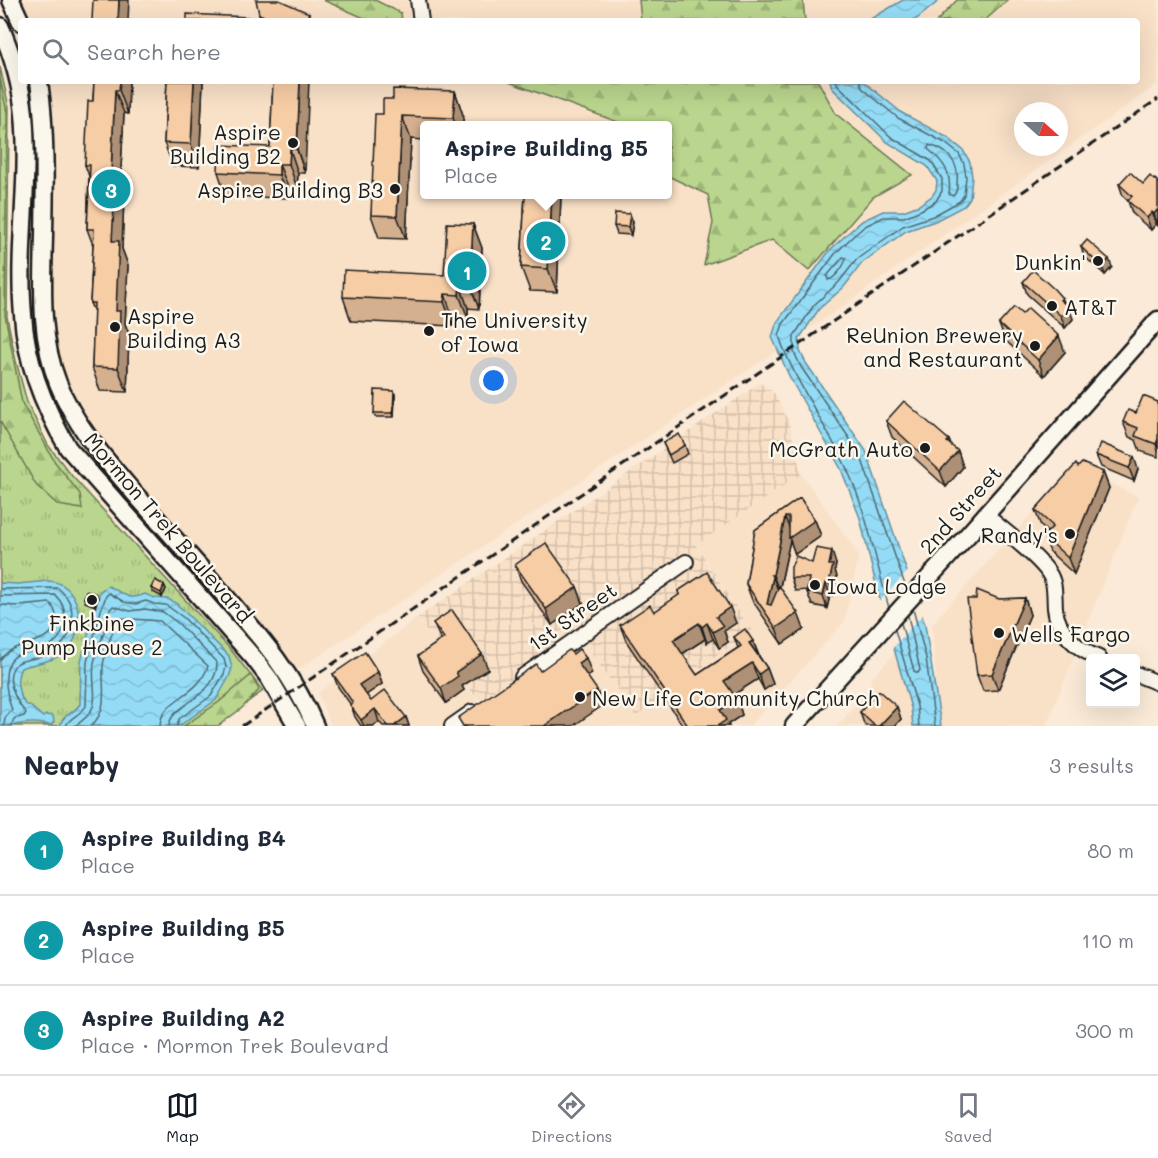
<!DOCTYPE html>
<meta charset="utf-8">
<style>
body{margin:0;font-family:Mali,sans-serif;background:#f6f6f7;color:#1f2937}
.controls{position:absolute;right:18px;bottom:18px;display:grid;overflow:hidden;border-radius:6px;box-shadow:0 6px 24px #0002}
.controls button{width:54px;height:54px;display:grid;place-items:center;padding:0;border:0;border-bottom:2px solid #e0e1e3;background:#fff;color:#1f2937;font:30px sans-serif}
.compass{position:absolute;left:1014px;top:102px;width:54px;height:54px;border-radius:50%;background:#fff;box-shadow:0 6px 24px #0002;rotate:111deg}
.you{position:absolute;left:494px;top:381px;width:21px;height:21px;margin:-15px;border:4px solid #fff;border-radius:50%;background:#1a73e8;box-shadow:0 0 0 9px #1a73e833}
.badge{display:grid;place-items:center;width:39px;height:39px;border-radius:50%;background:#111827;color:#fff;font-size:20px;font-weight:700}
.pin{position:absolute;translate:-50% -50%;border:3px solid #fff;box-shadow:0 2px 6px #0006}
.popup{position:absolute;left:420px;top:121px;width:252px;height:78px;box-sizing:border-box;display:grid;place-content:center;border-radius:6px;background:#fff;filter:drop-shadow(0 2px 4px #0005);font-size:20px;white-space:nowrap;color:#747a83}
.popup b{font-size:22px;color:#1f2937}
.popup::after{content:'';position:absolute;left:50%;top:100%;margin-left:-12px;border:12px solid transparent;border-top-color:#fff}
.list{margin:0;padding:0;list-style:none}
h2{display:flex;justify-content:space-between;align-items:center;height:78px;margin:0;padding:0 24px;font-size:26px}
h2 small{font-size:20px;font-weight:400;color:#747a83}
.list li{display:grid;grid-template-columns:39px 1fr auto;gap:18px;align-items:center;box-sizing:border-box;height:90px;padding:0 24px;border-top:2px solid #e0e1e3}
.list b{display:block;font-size:22px;white-space:nowrap}
.list p{margin:0;font-size:20px;white-space:nowrap;color:#747a83}
.list em{font-size:20px;font-style:normal;color:#747a83}
.icon{flex:none;width:33px;height:33px;fill:none;stroke:currentColor;stroke-width:2;stroke-linecap:round;stroke-linejoin:round}
.map{position:relative;flex:none;width:1158px;height:726px;overflow:hidden}
.search{position:absolute;background:#fff;box-shadow:0 6px 24px #0002;left:18px;right:18px;top:18px;height:66px;display:flex;align-items:center;gap:15px;box-sizing:border-box;padding:0 21px;border-radius:6px;color:#747a83;font-size:22px}
.sheet{height:348px;background:#fff}
nav{display:flex;justify-content:space-around;align-items:center;box-sizing:border-box;height:84px;border-top:2px solid #e0e1e3;background:#fff;font-size:16px;color:#747a83}
nav a{display:grid;justify-items:center;gap:3px}
nav .on{color:#111827}
.map>svg:first-child{display:block}
.built{fill:#f9e1c8;fill-rule:evenodd}
.industrial{fill:url(#industrial-grid)}
.grass{fill:url(#grass-tufts);stroke:#6b7854;stroke-width:1.5}
.forest{fill:url(#forest-firs);stroke:#6b7854;stroke-width:1.5}
.water{fill:url(#water-waves);stroke:#648f9f;stroke-width:1.5}
.pier{fill:#faead7}
.lines{fill:none;stroke-linecap:round;stroke-linejoin:round}
.shore{stroke:#4c6973;stroke-width:1.5}
.minor-casing{stroke:#1c1c1c;stroke-width:18}
.major-casing{stroke:#1c1c1c;stroke-width:21}
.minor{stroke:#fbf7ec;stroke-width:14}
.major{stroke:#fbf7ec;stroke-width:16}
.rail{stroke:#1c1c1c;stroke-width:3;stroke-dasharray:9 4.5;stroke-linecap:butt}
.wall{fill:#d4b08f;stroke:#1c1c1c;stroke-width:1.5}
.shaded-wall{fill:#ad9074;stroke:#1c1c1c;stroke-width:1.5}
.building{fill:#f7cda6;stroke:#1c1c1c;stroke-width:1.5}
.poi-dot{fill:#1c1c1c;stroke:#fbf7ec;stroke-width:2}
.labels{text-anchor:middle;dominant-baseline:central;stroke-width:5;stroke-linejoin:round;paint-order:stroke}
.poi-label{font-size:21px;fill:#1c1c1c;stroke:#fbf7ec;text-anchor:end}
.street-label{font-size:21px;fill:#1c1c1c;stroke:#fbf7ec}
</style>
<div class="map">
<svg width="1158" height="726" viewBox="0 0 1158 726">
<defs>
<pattern id="industrial-grid" width="8" height="8" patternUnits="userSpaceOnUse" patternTransform="scale(1.5)"><rect width="8" height="8" fill="#f9e1c8"/><path d="M0 4h8M4 0v8" fill="none" stroke="#d5c0ab"/></pattern>
<pattern id="grass-tufts" width="24" height="20" patternUnits="userSpaceOnUse" patternTransform="scale(1.5)"><rect width="24" height="20" fill="#bad58d"/><path d="M3 7l-1-3M5 7V3M7 7l1-3M15 17l-1-3M17 17v-4M19 17l1-3" fill="none" stroke="#9fb679"/></pattern>
<pattern id="forest-firs" width="22" height="20" patternUnits="userSpaceOnUse" patternTransform="scale(1.5)"><rect width="22" height="20" fill="#bad58d"/><path d="M5 1l3.5 6h-7zM16 11l3.5 6h-7z" fill="#9fb679"/></pattern>
<pattern id="water-waves" width="16" height="10" patternUnits="userSpaceOnUse" patternTransform="scale(1.5)"><rect width="16" height="10" fill="#94dcf6"/><path d="M0 5q4-4 8 0t8 0" fill="none" stroke="#7fbcd2"/></pattern>
</defs>
<rect width="100%" height="100%" fill="#faead7"/>
<filter id="ink" filterUnits="userSpaceOnUse"><feTurbulence type="fractalNoise" baseFrequency=".0167" numOctaves="2"/><feDisplacementMap in="SourceGraphic" scale="12" xChannelSelector="R" yChannelSelector="G"/><feConvolveMatrix kernelMatrix="1 2 1 2 8 2 1 2 1" color-interpolation-filters="sRGB"/></filter>
<g filter="url(#ink)">
<g class="built">
<path d="M16 0H411L415 21H25Z"/>
<path d="M424 0H1158V84L826 318 293 673 98 444 73 405 51 339 44 81H1137V21H427ZM1023 111H1059V147H1023ZM424 125H668V194H424Z"/>
<path d="M1075 466 1138 497 1046 726H939L932 624Z"/>
<path d="M801 474 859 555 844 622 750 726H331L318 693 417 618 485 712 586 645 636 717 751 630 696 544Z"/>
<path d="M895 653 911 708 913 726H837L865 695 872 678Z"/>
</g>
<path class="industrial" d="M760 383 774 393 789 423 801 474 696 545 751 630 636 717 578 634 479 701 417 618Z"/>
<path class="grass" d="M0 67 9 107 7 317 16 361 27 402 48 445 72 476 231 650 263 691 213 726H0Z"/>
<g class="forest">
<path d="M323 0H375L401 13 402 21H371Z"/>
<path d="M639 0H803L805 21H641Z"/>
<path d="M957 0H1008L984 21H937Z"/>
<path d="M0 78 7 113 5 315 22 403 55 462 80 494 82 509 58 505 36 485 0 421Z"/>
<path d="M506 81H587L598 84 601 81H818L836 114 912 175 873 197 809 271 772 240 704 265 713 223 708 195 668 176V125H626Z"/>
<path d="M251 675 259 690 242 708 218 726H184L219 702Z"/>
</g>
<g class="water">
<path d="M903 0H940L918 18 913 21H867Z"/>
<path d="M830 81H863L902 113 948 138 963 150 970 162 972 177 970 198 964 206 935 221 906 231 862 263 844 287 819 309 799 339 800 351 806 363 866 451 925 625 941 726H913L911 708 878 593 860 518 841 469 790 378 772 337 777 322 830 250 847 234 862 221 883 211H903L919 205 932 196 936 190 937 181 927 166 887 142 832 88Z"/>
<path d="M48 581C80 582 87 626 69 648 56 662 38 662 21 668 15 680 18 693 25 704L30 706 43 717 46 715 53 716 54 722 50 725C27 720 21 726 0 726V583L18 584Z"/>
<path d="M108 586C123 592 126 602 145 594L155 598 168 599 177 604 229 656 232 668 229 677 216 700 179 726H60C62 714 74 714 80 704L81 661 100 591Z"/>
</g>
<path class="pier" d="M910 569 924 613 891 650 878 603Z"/>
<g class="lines">
<g class="shore">
<path d="M836 81 838 85 891 137 931 161 942 179V191L936 201 921 210 904 217H884L865 226 851 238 835 254 783 324 779 336C795 383 825 423 846 467 868 514 875 559 889 608"/>
<path d="M860 81 862 88 898 118 945 143 959 154 964 164 966 177 964 195 960 201 933 216 903 226 857 259 839 282 814 305 794 336V352L801 367 860 454 906 588"/>
<path d="M929 145C948 150 960 163 957 183 957 189 957 192 953 196L949 194C952 173 944 162 928 149Z"/>
<path d="M843 257 846 258C845 265 835 279 828 280L827 276Z"/>
<path d="M0 589 58 588C67 596 72 603 72 616 73 640 58 652 36 658 31 659 23 660 18 663 1 675 17 703 26 713L24 716 14 719 11 726"/>
<path d="M0 596 55 595C70 609 68 636 49 646 39 651 27 651 17 655 0 665 6 694 12 710L5 718 4 726"/>
<path d="M0 605 19 606 50 603C54 607 55 610 56 616 58 649 16 636 0 660"/>
<path d="M913 609 926 658 935 726"/>
<path d="M901 623 914 671 918 673 920 670 908 616"/>
<path d="M895 630 917 706 919 726"/>
<path d="M66 726C69 717 81 715 86 706L87 662 101 610 106 596 109 593 124 602 136 604 146 601 154 604 166 605 184 618 224 659 226 667 224 674 211 696 179 719 177 726"/>
<path d="M75 726C106 706 90 692 94 663 96 653 101 642 104 632 106 622 106 612 113 606L130 611 145 609 163 612 179 624 217 663C217 698 170 704 169 726"/>
<path d="M91 726C109 710 102 688 103 667 104 651 113 635 116 620L119 618 160 621 208 666C198 698 161 698 160 726"/>
</g>
<defs>
<g id="minor">
<path d="M418 0 421 21"/>
<path d="M985 514C1002 530 1036 554 1048 572 1056 583 1054 595 1055 608 1057 632 1078 650 1099 658"/>
<path d="M1136 674 1158 683"/>
<path d="M522 677 686 562"/>
<path d="M452 726 472 712"/>
</g>
<g id="major">
<path d="M11 0 21 22"/>
<path d="M0 26C12 54 21 83 24 114 30 180 17 248 23 315 26 363 44 407 68 448L253 657 269 678 297 726"/>
<path d="M39 81C46 132 45 183 44 235 43 285 39 335 58 383 75 426 105 459 135 494 163 526 191 557 219 589 256 632 293 673 315 726"/>
<path d="M794 726 966 537 1158 320"/>
</g>
</defs>
<use href="#minor" class="minor-casing"/>
<use href="#major" class="major-casing"/>
<use href="#minor" class="minor"/>
<use href="#major" class="major"/>
<path class="rail" d="M242 726 1158 99"/>
</g>
<g class="wall">
<path d="M309 13 312 21H261L259 14Z"/>
<path d="M94 81H129L128 114 124 113 120 186 124 196 122 249 128 265 125 324 129 334 127 392 100 391 92 367 94 312 90 303 93 245 87 229 89 176 85 165 93 101Z"/>
<path d="M167 81H203L199 167 173 166 164 143Z"/>
<path d="M273 81 305 173H298L297 188 288 187 287 198 226 196 218 172 270 147Z"/>
<path d="M455 91 463 115V126H424V140L411 139 406 239 379 238 371 215 383 114 393 99Z"/>
<path d="M1154 180 1158 182V226L1156 224 1151 230 1132 213 1128 201 1123 196 1119 184H1143Z"/>
<path d="M525 195H561L557 292 530 291 521 267Z"/>
<path d="M633 222 631 235 617 234 614 226Z"/>
<path d="M473 224 482 248 479 309 468 308V318H453V326L351 321 343 297 444 275Z"/>
<path d="M1081 247 1112 267 1105 275 1084 256Z"/>
<path d="M1023 282 1062 298 1073 319 1065 328 1027 294Z"/>
<path d="M999 324 1065 352 1044 376 1005 340Z"/>
<path d="M395 395 394 417H375L374 413Z"/>
<path d="M1158 402V457L1140 451 1136 440 1129 437 1123 422 1136 413Z"/>
<path d="M886 421 949 440 951 446 958 451 963 467 946 487 892 437Z"/>
<path d="M663 443 685 445 688 454 672 463Z"/>
<path d="M1096 455 1138 469 1134 481 1101 467Z"/>
<path d="M1078 467 1103 472 1109 488 1074 574 1050 552 1044 536 1047 532 1041 526 1035 510Z"/>
<path d="M800 498 815 520 821 536 795 554 790 540 780 587 804 629 782 644 752 600 746 584 755 530Z"/>
<path d="M812 563 836 564 835 570 837 577 833 595H830L827 608 812 605 807 592 808 590 795 591 791 578Z"/>
<path d="M515 565 577 587 583 603 552 625 521 581Z"/>
<path d="M164 585 166 589 162 597 153 592 151 588Z"/>
<path d="M678 591 736 623 724 631 728 642 719 648 713 639 707 643 705 639 682 654 697 675 738 648 734 637 753 641 759 656 767 668 773 684 764 690 758 679 734 694 737 699 742 715 728 724 729 726H683L626 641 620 625 654 612 679 595Z"/>
<path d="M96 594 98 598 95 606 85 602 84 598Z"/>
<path d="M1025 598 1030 615 998 690 983 691 977 675 999 599Z"/>
<path d="M433 623 488 669 462 686 464 690 446 703 423 671 418 656 441 640Z"/>
<path d="M378 672 382 684 366 695 371 701 406 717 409 726H383L379 722 373 726H361L355 717 351 705 338 687 333 674Z"/>
<path d="M897 707 901 719 895 726H866L864 724 860 712Z"/>
</g>
<g class="shaded-wall">
<path d="M119 0H129L128 21H118Z"/>
<path d="M309 13 312 21H305Z"/>
<path d="M120 81H129L128 114 119 90Z"/>
<path d="M194 81H203L199 167 191 144Z"/>
<path d="M300 81H309L305 173 297 149Z"/>
<path d="M115 90 124 113 120 186 124 196 122 249 128 265 125 324 129 334 127 392 118 368 112 241 111 172Z"/>
<path d="M455 91 463 115V126H456L453 118Z"/>
<path d="M402 116 411 139 406 239 397 216Z"/>
<path d="M290 149 298 173 297 188 289 164Z"/>
<path d="M279 164 288 187 287 198 279 175Z"/>
<path d="M552 195H561L557 292 548 269Z"/>
<path d="M1158 209V225L1154 214Z"/>
<path d="M1152 212 1156 224 1151 230 1147 218Z"/>
<path d="M630 214 633 222 631 235 628 227Z"/>
<path d="M473 224 482 248 479 309 470 285Z"/>
<path d="M1109 259 1112 267 1105 275 1102 267Z"/>
<path d="M460 285 468 308V318L459 295Z"/>
<path d="M445 294 453 318V326L444 302Z"/>
<path d="M1062 298 1066 310 1069 307 1073 319 1065 328 1061 316 1060 300Z"/>
<path d="M1059 336 1065 352 1044 376 1038 360Z"/>
<path d="M394 391 395 395 394 417 393 413Z"/>
<path d="M1157 439 1158 441V451L1156 444Z"/>
<path d="M949 440 955 455 958 451 963 467 946 487 940 471 947 442Z"/>
<path d="M1134 457 1138 469 1134 481 1129 468Z"/>
<path d="M1103 472 1109 488 1074 574 1068 558Z"/>
<path d="M785 517 791 533 815 520 821 536 795 554 790 540 779 591 773 575Z"/>
<path d="M832 551 836 564 835 570 837 577 833 595 829 583V565Z"/>
<path d="M773 577 779 593 773 620 767 604Z"/>
<path d="M826 583 830 595 827 608 823 596Z"/>
<path d="M164 585 166 589 162 597 161 593Z"/>
<path d="M577 587 583 603 552 625 546 609Z"/>
<path d="M96 594 98 598 95 606 94 601Z"/>
<path d="M1025 598 1030 615 998 690 992 674Z"/>
<path d="M730 607 736 623 724 631 728 642 719 648 713 632 716 617Z"/>
<path d="M798 613 804 629 782 644 776 628Z"/>
<path d="M699 623 705 639 679 656 673 640Z"/>
<path d="M707 623 713 639 707 643 702 627Z"/>
<path d="M753 641 759 656 749 643Z"/>
<path d="M482 654 488 669 462 686 464 690 446 703 441 688 456 672Z"/>
<path d="M586 658 592 674 584 679 578 663Z"/>
<path d="M752 663 758 679 730 697 724 681Z"/>
<path d="M767 668 773 684 764 690 759 674Z"/>
<path d="M378 672 382 684 363 697 359 685Z"/>
<path d="M597 690 602 706 573 726H544Z"/>
<path d="M737 699 742 715 728 724 729 726H717L720 710Z"/>
<path d="M897 707 901 719 895 726H879Z"/>
<path d="M375 709 379 722 373 726H364L361 720Z"/>
<path d="M406 717 409 726H394Z"/>
</g>
<g class="building">
<path d="M93 0H119L118 21H92Z"/>
<path d="M256 0H279L309 13 305 21H270L271 19 259 14Z"/>
<path d="M187 14 248 17V21H187Z"/>
<path d="M94 81H120L119 90H115L111 172H116L112 241H119L116 311H120L118 368 92 367 94 303H90L94 229H87L90 165H85L88 101H93Z"/>
<path d="M167 81H194L191 144 164 143Z"/>
<path d="M273 81H300L297 149H290L289 164H279V175L218 172 219 145 270 147Z"/>
<path d="M393 89 455 91 453 118 402 116 397 216 371 215 375 114H383V99H393Z"/>
<path d="M1130 172 1143 184 1150 176 1154 180 1155 179 1158 182V209L1154 214 1152 212 1147 218 1128 201 1132 196 1119 184Z"/>
<path d="M525 195H552L548 269 521 267Z"/>
<path d="M615 213 630 214 628 227 614 226Z"/>
<path d="M447 223 473 224 470 285H460L459 295 445 294 444 302 343 297 344 270 444 275Z"/>
<path d="M1087 240 1109 259 1102 267 1081 247Z"/>
<path d="M1033 270 1054 289 1062 298 1060 300 1069 307 1061 316 1023 282Z"/>
<path d="M1014 307 1022 314 1028 308 1059 336 1038 360 999 324Z"/>
<path d="M375 390 394 391 393 413H374Z"/>
<path d="M1143 396 1158 402V439L1156 444 1135 436 1138 428 1123 422 1128 410 1136 413Z"/>
<path d="M904 401 949 440 947 442 958 451 940 471 886 421Z"/>
<path d="M679 434 685 445 669 455 663 443Z"/>
<path d="M1101 443 1134 457 1129 468 1096 455Z"/>
<path d="M1082 463 1103 472 1068 558 1044 536 1053 526 1035 510 1076 464 1078 467Z"/>
<path d="M800 498 815 520 789 538V517H785L773 575H771L773 577 767 604 771 605 779 586 798 613 776 628 746 584 755 530Z"/>
<path d="M546 543 577 587 546 609 515 565Z"/>
<path d="M816 548 832 551 829 565H833L829 583H826L823 596 807 592 809 578H791V567L796 556 812 563Z"/>
<path d="M707 572 730 607 716 617 723 626 713 632 707 623 702 627 699 623 673 640 697 675 741 646 734 637 745 629 753 641 749 643 767 668 759 674 752 663 724 681 737 699 720 710 726 720 717 726H688L620 625 650 605 654 612 680 594 678 591Z"/>
<path d="M155 580 164 585 161 593 151 588Z"/>
<path d="M977 590 999 599 1025 598 992 674 977 675 967 599H976Z"/>
<path d="M86 591 96 594 94 601 84 598Z"/>
<path d="M452 610 482 654 456 672 458 676 441 688 418 656 444 638 433 623Z"/>
<path d="M579 649 586 658 578 663 597 690 544 726H463L458 718 536 664 540 671 569 650 573 654Z"/>
<path d="M365 652 378 672 359 685 371 701 385 690 406 717 394 726H388L375 709 361 720 350 705 353 703 333 674Z"/>
<path d="M879 691 897 707 879 726H875L860 712Z"/>
</g>
</g>
<g class="poi-dot">
<circle cx="293" cy="143" r="6"/>
<circle cx="395" cy="189" r="6"/>
<circle cx="1098" cy="261" r="6"/>
<circle cx="1052" cy="306" r="6"/>
<circle cx="115" cy="327" r="6"/>
<circle cx="429" cy="331" r="6"/>
<circle cx="1035" cy="346" r="6"/>
<circle cx="925" cy="448" r="6"/>
<circle cx="1070" cy="534" r="6"/>
<circle cx="815" cy="585" r="6"/>
<circle cx="92" cy="600" r="6"/>
<circle cx="999" cy="633" r="6"/>
<circle cx="580" cy="697" r="6"/>
</g>
<g class="labels">
<g class="poi-label">
<text x="281" y="131">Aspire<tspan x="281" dy="24">Building B2</tspan></text>
<text x="383" y="189">Aspire Building B3</text>
<text x="1086" y="261">Dunkin'</text>
<text x="1064" y="306" text-anchor="start">AT&amp;T</text>
<text x="127" y="315" text-anchor="start">Aspire<tspan x="127" dy="24">Building A3</tspan></text>
<text x="441" y="319" text-anchor="start">The University<tspan x="441" dy="24">of Iowa</tspan></text>
<text x="1023" y="334">ReUnion Brewery<tspan x="1023" dy="24">and Restaurant</tspan></text>
<text x="913" y="448">McGrath Auto</text>
<text x="1058" y="534">Randy's</text>
<text x="827" y="585" text-anchor="start">Iowa Lodge</text>
<text x="92" y="622" text-anchor="middle">Finkbine<tspan x="92" dy="24">Pump House 2</tspan></text>
<text x="1011" y="633" text-anchor="start">Wells Fargo</text>
<text x="592" y="697" text-anchor="start">New Life Community Church</text>
</g>
<g class="street-label">
<text transform="translate(960 509) rotate(-48)">2nd Street</text>
<text transform="translate(169 527) rotate(49)">Mormon Trek Boulevard</text>
<text transform="translate(572 616) rotate(-35)">1st Street</text>
</g>
</g>
</svg>
<div class="controls">
<button><svg class="icon" aria-label="layers" viewBox="0 0 24 24"><path d="M12 4l9 5-9 5-9-5zM3 14l9 5 9-5"/></svg></button>
</div>
<svg class="compass" viewBox="-18 -18 36 36"><path d="M0-13l5 13h-10z" fill="#e53935"/><path d="M0 13l5-13h-10z" fill="#747a83"/></svg>
<div class="you"></div>
<div class="pin badge" style="left:467px;top:271px;background:#0f9aa8">1</div>
<div class="pin badge" style="left:546px;top:241px;background:#0f9aa8">2</div>
<div class="popup"><b>Aspire Building B5</b>Place</div>
<div class="pin badge" style="left:111px;top:189px;background:#0f9aa8">3</div>
<div class="search"><svg class="icon" aria-label="search" viewBox="0 0 24 24"><circle cx="10" cy="10" r="6"/><path d="M15 15l6 6"/></svg>Search here</div>
</div>
<section class="sheet">
<h2>Nearby<small>3 results</small></h2>
<ul class="list">
<li><span class="badge" style="background:#0f9aa8">1</span><div><b>Aspire Building B4</b><p>Place</p></div><em>80 m</em></li>
<li><span class="badge" style="background:#0f9aa8">2</span><div><b>Aspire Building B5</b><p>Place</p></div><em>110 m</em></li>
<li><span class="badge" style="background:#0f9aa8">3</span><div><b>Aspire Building A2</b><p>Place · Mormon Trek Boulevard</p></div><em>300 m</em></li>
</ul>
</section>
<nav>
<a class="on"><svg class="icon" aria-label="map" viewBox="0 0 24 24"><path d="M3 6l6-2 6 2 6-2v14l-6 2-6-2-6 2zM9 4v14M15 6v14"/></svg>Map</a>
<a><svg class="icon" aria-label="directions" viewBox="0 0 24 24"><path d="M12 3l9 9-9 9-9-9zM9 14v-3h6M13 9l2 2-2 2"/></svg>Directions</a>
<a><svg class="icon" aria-label="saved" viewBox="0 0 24 24"><path d="M7 4h10v16l-5-4-5 4z"/></svg>Saved</a>
</nav>
